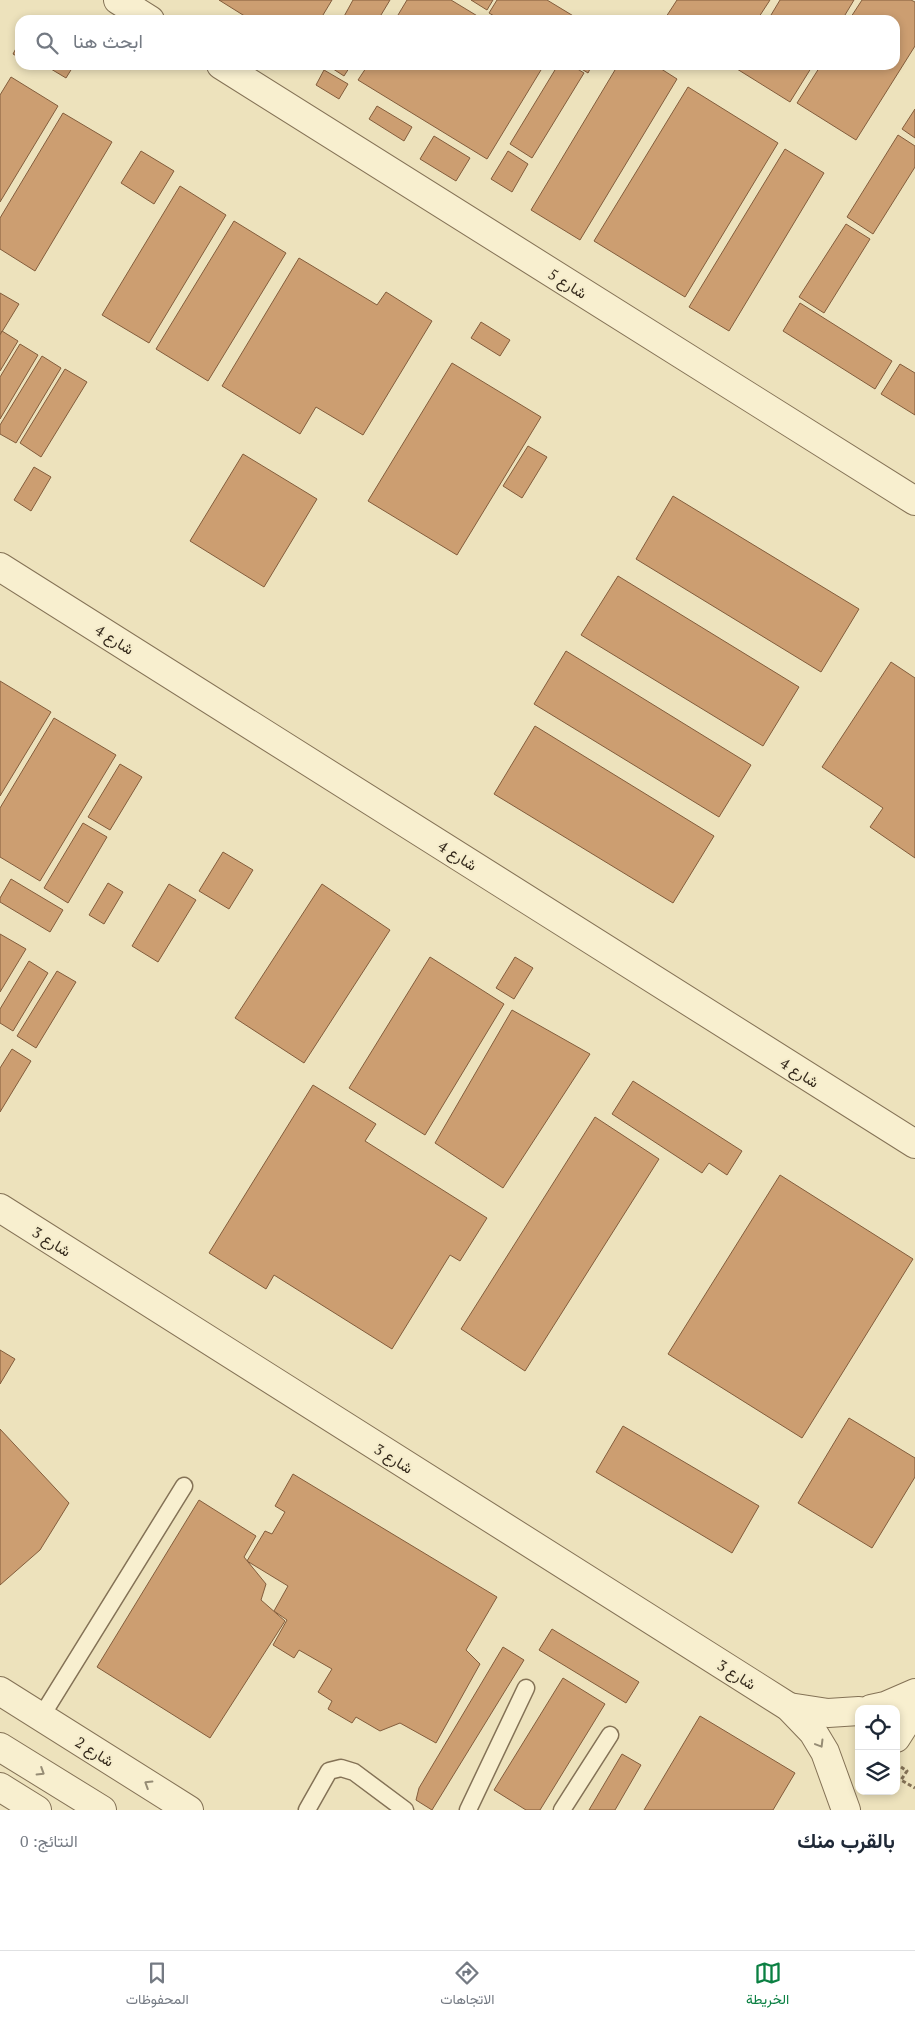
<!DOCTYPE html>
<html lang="ar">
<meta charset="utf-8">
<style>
body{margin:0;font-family:"PT Serif",Vazirmatn,serif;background:#f6f6f7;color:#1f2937;direction:rtl}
.controls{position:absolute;right:15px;bottom:15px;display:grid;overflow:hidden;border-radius:10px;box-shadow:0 2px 8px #0003}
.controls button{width:45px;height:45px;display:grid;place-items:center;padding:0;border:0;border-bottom:1px solid #e0e1e3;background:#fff;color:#1f2937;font:25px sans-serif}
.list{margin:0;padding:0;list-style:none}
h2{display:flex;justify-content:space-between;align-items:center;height:65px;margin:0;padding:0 20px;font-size:21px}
h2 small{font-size:16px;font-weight:400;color:#747a83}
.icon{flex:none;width:28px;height:28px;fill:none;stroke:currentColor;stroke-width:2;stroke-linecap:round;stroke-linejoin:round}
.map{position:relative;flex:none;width:915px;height:1810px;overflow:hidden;direction:ltr}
.search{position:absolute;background:#fff;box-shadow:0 2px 8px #0003;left:15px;right:15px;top:15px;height:55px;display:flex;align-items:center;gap:12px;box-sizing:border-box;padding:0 18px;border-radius:15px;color:#747a83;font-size:19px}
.sheet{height:140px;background:#fff}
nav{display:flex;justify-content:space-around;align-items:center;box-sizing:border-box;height:70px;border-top:1px solid #e0e1e3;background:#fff;font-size:14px;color:#747a83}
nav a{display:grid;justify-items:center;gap:2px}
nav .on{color:#0b8043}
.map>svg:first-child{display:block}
.building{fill:#cc9e71;stroke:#835d3c}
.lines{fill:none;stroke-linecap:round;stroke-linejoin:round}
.service-casing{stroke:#847256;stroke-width:19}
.minor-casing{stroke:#847256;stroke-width:30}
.path{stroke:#847256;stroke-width:3;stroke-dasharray:4 2.5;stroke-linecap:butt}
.service{stroke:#f8efcf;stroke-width:16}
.minor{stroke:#f8efcf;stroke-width:28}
.oneway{stroke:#968c75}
.labels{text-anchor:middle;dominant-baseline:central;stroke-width:4;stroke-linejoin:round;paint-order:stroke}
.street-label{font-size:15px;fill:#33281b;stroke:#f5eccb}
</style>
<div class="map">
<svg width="915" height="1810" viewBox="0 0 915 1810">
<rect width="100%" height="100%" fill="#ede2bc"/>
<g class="building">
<path d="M219 0H332L320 20H251Z"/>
<path d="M353 0H390L378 20H342Z"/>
<path d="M407 0H451L484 20H395Z"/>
<path d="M471 0H493L487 10Z"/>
<path d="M497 0H547L580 20H501L489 13Z"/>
<path d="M677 0H770L757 20H664Z"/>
<path d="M780 0H854L842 20H768Z"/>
<path d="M862 0H911L915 2V46L856 140 797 103 821 65H895V20H849Z"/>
<path d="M20 41V58L13 54Z"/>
<path d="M47 65H74L66 78 46 66Z"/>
<path d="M327 65H351L344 76Z"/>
<path d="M368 65H544L487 159 358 80Z"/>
<path d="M558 65H571L584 73 532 158 510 144Z"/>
<path d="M575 65H592L588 73Z"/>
<path d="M618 65H655L677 79 580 240 531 210Z"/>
<path d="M739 65H813L790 102 737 69Z"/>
<path d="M324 70 348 84 339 99 316 85Z"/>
<path d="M11 77 58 106 0 202V95Z"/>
<path d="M688 87 778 143 685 297 594 241Z"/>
<path d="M377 106 412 127 404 141 369 119Z"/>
<path d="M915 109V138L902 129Z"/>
<path d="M63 113 112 142 35 271 0 249V218Z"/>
<path d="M898 135 915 146V167L873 234 847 217Z"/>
<path d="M434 136 470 158 456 181 420 159Z"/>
<path d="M785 149 824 173 729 331 689 307Z"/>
<path d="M141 151 174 171 154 204 121 183Z"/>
<path d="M508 151 528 164 512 192 491 179Z"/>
<path d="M180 186 226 215 149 343 102 315Z"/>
<path d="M234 221 286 253 208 381 156 349Z"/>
<path d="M846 224 870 239 824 313 799 297Z"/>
<path d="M299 258 377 305 386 292 432 321 363 435 316 407 300 434 222 386Z"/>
<path d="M0 293 19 304 0 335Z"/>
<path d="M800 303 892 361 875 389 783 331Z"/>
<path d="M481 322 510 340 500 356 471 338Z"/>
<path d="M2 331 18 341 0 371V335Z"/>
<path d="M20 344 38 355 0 419V377Z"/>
<path d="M42 356 61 368 16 443 0 434V425Z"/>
<path d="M452 363 541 417 457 555 368 501Z"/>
<path d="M900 364 915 373V415L881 394Z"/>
<path d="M65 369 87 382 41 457 20 443Z"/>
<path d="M528 446 547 457 522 498 503 486Z"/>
<path d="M243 454 317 499 264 587 190 541Z"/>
<path d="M34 467 51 477 31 511 14 500Z"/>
<path d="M673 496 859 609 821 672 636 559Z"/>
<path d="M618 576 799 687 763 746 581 635Z"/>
<path d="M566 651 751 765 719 817 534 704Z"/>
<path d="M891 662 915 678V858L870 827 883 808 822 767Z"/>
<path d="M0 681 51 712 0 796Z"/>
<path d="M54 718 116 755 40 881 0 857V808Z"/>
<path d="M535 726 714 836 673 903 494 794Z"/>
<path d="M120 764 142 777 110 830 88 817Z"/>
<path d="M83 823 107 837 68 903 44 888Z"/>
<path d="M223 852 253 870 229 909 199 891Z"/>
<path d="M11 879 63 910 50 932 0 902V898Z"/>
<path d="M108 883 123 892 104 924 89 915Z"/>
<path d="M169 884 196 900 158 962 132 946Z"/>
<path d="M322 884 390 930 304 1063 235 1018Z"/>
<path d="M0 934 26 949 0 992Z"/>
<path d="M430 957 504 1004 425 1135 349 1088Z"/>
<path d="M515 957 533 968 514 999 496 988Z"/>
<path d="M29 961 48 973 13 1031 0 1023V1009Z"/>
<path d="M57 971 76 982 36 1048 17 1036Z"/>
<path d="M512 1010 590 1054 503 1188 435 1143Z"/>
<path d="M12 1049 31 1061 0 1112V1068Z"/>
<path d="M633 1081 742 1151 727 1175 709 1163 702 1173 612 1114Z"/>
<path d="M313 1085 376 1124 365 1141 487 1218 460 1261 450 1255 392 1349 274 1275 266 1289 209 1253Z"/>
<path d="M595 1117 659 1159 525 1371 461 1329Z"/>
<path d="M780 1175 913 1259 802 1438 668 1354Z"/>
<path d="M0 1350 15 1359 0 1384Z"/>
<path d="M849 1418 915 1458V1477L872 1548 798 1503Z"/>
<path d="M623 1426 759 1506 732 1553 596 1472Z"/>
<path d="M0 1429 69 1503 40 1550 0 1585Z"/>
<path d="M293 1474 497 1597 466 1650 480 1664 436 1743 400 1723 380 1731 356 1717 352 1723 328 1709 332 1701 318 1692 332 1669 299 1650 294 1658 273 1645 287 1620 274 1611 288 1586 247 1561 265 1531 272 1534 285 1512 275 1506Z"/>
<path d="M199 1500 256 1536 244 1557 266 1584 261 1600 285 1621 210 1738 97 1667Z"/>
<path d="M552 1629 639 1682 626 1703 539 1650Z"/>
<path d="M503 1647 524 1660 432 1810 416 1800 419 1788Z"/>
<path d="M563 1678 605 1704 540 1810H526L494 1790Z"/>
<path d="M700 1716 795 1773 773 1810H644Z"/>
<path d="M622 1754 641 1765 615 1810H589Z"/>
</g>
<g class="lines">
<defs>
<g id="service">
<path d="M41 1717 184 1486"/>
<path d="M307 1810 329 1771 341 1768 354 1772 405 1810"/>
<path d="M468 1810 526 1688"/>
<path d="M562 1810 610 1735"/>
</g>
<g id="minor">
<path d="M118 0 150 20"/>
<path d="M221 65 915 501"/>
<path d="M0 567 915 1144"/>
<path d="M0 1208 789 1707 813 1732 825 1752 846 1810"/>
<path d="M0 1691 189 1810"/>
<path d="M789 1707 828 1713 859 1711"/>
<path d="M871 1709 885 1706 915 1693"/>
<path d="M896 1738 915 1708"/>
<path d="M0 1747 102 1810"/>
<path d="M0 1787 37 1810"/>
</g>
</defs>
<use href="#service" class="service-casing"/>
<use href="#minor" class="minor-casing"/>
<path class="path" d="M901 1767 907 1771 901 1780 915 1788"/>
<use href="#service" class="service"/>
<use href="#minor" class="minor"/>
</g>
<defs><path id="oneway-chevron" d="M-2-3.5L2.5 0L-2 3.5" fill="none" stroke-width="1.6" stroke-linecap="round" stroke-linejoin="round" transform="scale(1.25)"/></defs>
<g class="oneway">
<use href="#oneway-chevron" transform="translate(820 1744) rotate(59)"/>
<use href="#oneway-chevron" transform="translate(41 1772) rotate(32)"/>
<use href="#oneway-chevron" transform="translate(148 1784) rotate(-148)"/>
</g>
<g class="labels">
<g class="street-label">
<text transform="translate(568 283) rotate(32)">شارع 5</text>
<text transform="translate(115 639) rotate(32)">شارع 4</text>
<text transform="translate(458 855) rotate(32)">شارع 4</text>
<text transform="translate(800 1072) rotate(32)">شارع 4</text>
<text transform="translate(52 1241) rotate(32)">شارع 3</text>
<text transform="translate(394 1458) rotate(32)">شارع 3</text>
<text transform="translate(737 1674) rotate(32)">شارع 3</text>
<text transform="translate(95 1751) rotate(32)">شارع 2</text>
</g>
</g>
</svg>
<div class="controls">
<button><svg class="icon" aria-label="locate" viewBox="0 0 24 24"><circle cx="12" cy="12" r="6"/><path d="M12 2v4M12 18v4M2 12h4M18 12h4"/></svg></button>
<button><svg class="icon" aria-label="layers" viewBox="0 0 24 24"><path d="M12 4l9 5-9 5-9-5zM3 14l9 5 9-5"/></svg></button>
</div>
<div class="search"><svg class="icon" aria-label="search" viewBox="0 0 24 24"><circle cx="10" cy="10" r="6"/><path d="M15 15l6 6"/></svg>ابحث هنا</div>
</div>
<section class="sheet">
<h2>بالقرب منك<small>النتائج: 0</small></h2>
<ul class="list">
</ul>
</section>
<nav>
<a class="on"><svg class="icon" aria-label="map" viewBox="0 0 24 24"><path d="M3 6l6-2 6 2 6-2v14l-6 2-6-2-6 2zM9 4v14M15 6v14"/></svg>الخريطة</a>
<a><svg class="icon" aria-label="directions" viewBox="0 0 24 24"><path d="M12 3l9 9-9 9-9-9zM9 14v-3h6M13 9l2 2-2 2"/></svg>الاتجاهات</a>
<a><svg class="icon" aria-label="saved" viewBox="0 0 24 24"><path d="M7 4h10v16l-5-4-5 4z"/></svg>المحفوظات</a>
</nav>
